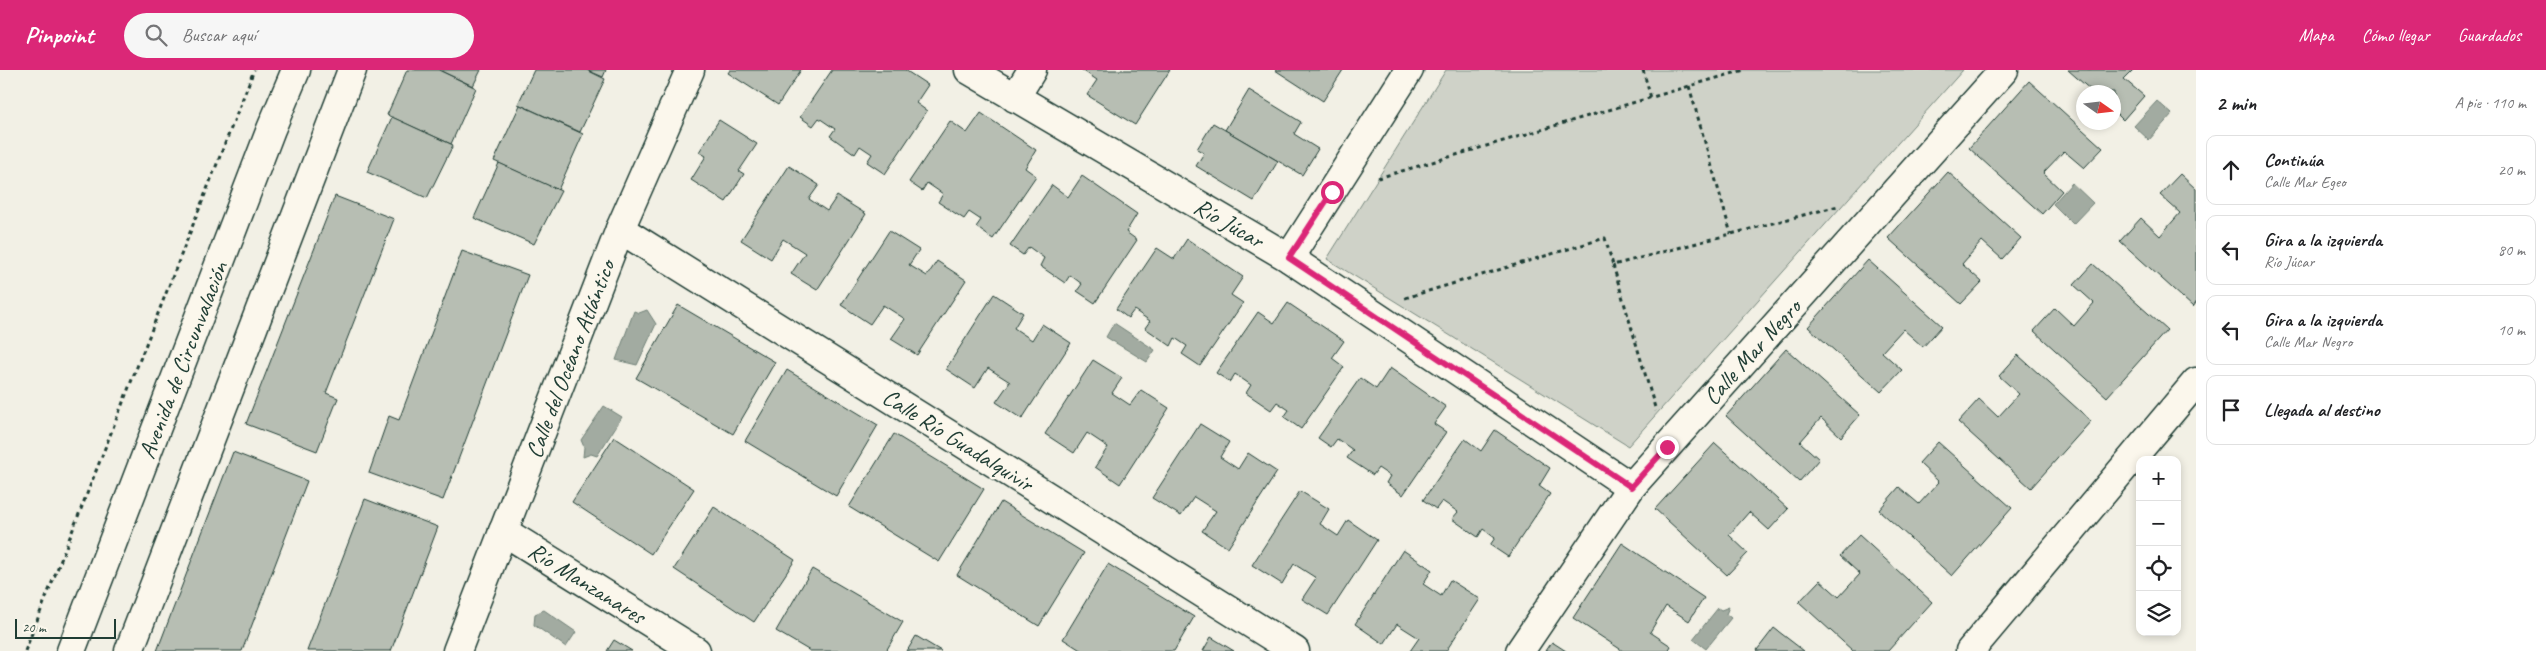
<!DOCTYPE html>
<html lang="es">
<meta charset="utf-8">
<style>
body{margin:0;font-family:Caveat,sans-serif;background:#f6f6f6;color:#202124}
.controls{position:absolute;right:15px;bottom:15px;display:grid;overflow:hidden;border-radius:10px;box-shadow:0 2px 8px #0003}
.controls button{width:45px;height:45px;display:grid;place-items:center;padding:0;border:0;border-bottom:1px solid #e0e0e0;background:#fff;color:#202124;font:25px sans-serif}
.compass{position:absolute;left:2076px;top:15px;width:45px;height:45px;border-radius:50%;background:#fff;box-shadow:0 2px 8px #0003;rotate:104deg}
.scale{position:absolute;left:15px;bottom:12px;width:101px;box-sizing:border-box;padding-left:5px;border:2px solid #1f3d34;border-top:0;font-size:14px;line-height:18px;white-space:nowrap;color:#1f3d34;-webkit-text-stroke:4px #fbf7ec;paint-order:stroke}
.stop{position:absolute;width:15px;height:15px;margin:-11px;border:4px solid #db2777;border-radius:50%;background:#fff}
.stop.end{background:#db2777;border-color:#fff;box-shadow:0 1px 5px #0008}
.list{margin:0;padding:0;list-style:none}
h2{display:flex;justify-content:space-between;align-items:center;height:65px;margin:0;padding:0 20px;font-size:21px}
h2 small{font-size:16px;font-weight:400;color:#757577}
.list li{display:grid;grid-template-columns:32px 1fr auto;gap:15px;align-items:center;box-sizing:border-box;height:70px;margin:0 10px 10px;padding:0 10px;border:1px solid #e0e0e0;border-radius:10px}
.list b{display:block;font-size:19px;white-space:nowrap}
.list p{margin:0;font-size:16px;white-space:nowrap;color:#757577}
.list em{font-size:16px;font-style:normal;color:#757577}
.icon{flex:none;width:28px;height:28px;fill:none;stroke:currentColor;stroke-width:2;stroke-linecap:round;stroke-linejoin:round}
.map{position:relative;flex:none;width:2196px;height:581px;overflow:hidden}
header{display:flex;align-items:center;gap:30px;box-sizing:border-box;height:70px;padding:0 25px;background:#db2777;color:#fff}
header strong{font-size:24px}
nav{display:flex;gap:28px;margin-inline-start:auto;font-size:18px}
.search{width:350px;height:45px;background:#f6f6f6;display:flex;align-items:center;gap:12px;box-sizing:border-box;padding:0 18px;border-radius:28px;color:#757577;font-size:19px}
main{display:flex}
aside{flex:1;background:#fff}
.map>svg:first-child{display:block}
.green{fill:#cfd2c8;stroke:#77887e}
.water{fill:#a2aba1;stroke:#6e7f75}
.building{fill:#b7beb3;stroke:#1f3d34}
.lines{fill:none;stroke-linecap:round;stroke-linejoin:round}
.minor-casing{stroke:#1f3d34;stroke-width:31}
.tertiary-casing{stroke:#1f3d34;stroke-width:31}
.path{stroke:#1f3d34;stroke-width:3;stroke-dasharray:4 4;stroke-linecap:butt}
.minor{stroke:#fbf7ec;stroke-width:28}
.tertiary{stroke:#fbf7ec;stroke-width:28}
.route{stroke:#db2777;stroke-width:6}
.labels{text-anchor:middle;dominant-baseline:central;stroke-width:5;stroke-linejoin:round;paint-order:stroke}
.street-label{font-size:24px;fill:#1f3d34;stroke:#fbf7ec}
</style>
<header>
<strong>Pinpoint</strong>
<div class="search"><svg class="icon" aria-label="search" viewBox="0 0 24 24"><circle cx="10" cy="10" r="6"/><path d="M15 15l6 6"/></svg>Buscar aquí</div>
<nav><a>Mapa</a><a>Cómo llegar</a><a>Guardados</a></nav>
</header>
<main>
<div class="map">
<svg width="2196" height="581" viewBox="0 0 2196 581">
<rect width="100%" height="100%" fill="#f2f0e5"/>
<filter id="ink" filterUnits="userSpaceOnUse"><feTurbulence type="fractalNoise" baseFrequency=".02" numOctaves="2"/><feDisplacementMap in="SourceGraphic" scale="10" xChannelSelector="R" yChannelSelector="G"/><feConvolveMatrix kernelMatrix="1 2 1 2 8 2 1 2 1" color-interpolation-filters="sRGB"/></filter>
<g filter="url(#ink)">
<path class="green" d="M1446 0H1963L1628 376 1327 189Z"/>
<g class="water">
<path d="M2157 31 2172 44 2149 70 2134 56Z"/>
<path d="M2072 113 2093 133 2073 154 2053 134Z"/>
<path d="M647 240 656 254 637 295 616 290 634 241 639 243Z"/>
<path d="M1114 253 1155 280 1147 292 1106 267Z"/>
<path d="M604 336 622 347 597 386 591 384 583 387 584 377 581 370Z"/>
<path d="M1729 537 1726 544 1731 548 1706 579 1693 569 1718 538 1721 540Z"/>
<path d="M544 540 576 562 566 577 534 555 535 544Z"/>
</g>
<g class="building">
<path d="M407 0H439L476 18 451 74 387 45Z"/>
<path d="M439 0H481L473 16Z"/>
<path d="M534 0H587L605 9 580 62 518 34Z"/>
<path d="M587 0H606L603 7Z"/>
<path d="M730 0H801L778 35 728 3Z"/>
<path d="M832 0H905L928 15 916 33 927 41 885 104 867 92 872 84 860 76 855 84 830 66 835 59 819 48 813 56 800 47Z"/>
<path d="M1082 0H1170L1135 55 1087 25 1097 10Z"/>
<path d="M1275 0H1343L1323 31Z"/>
<path d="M2068 0H2133L2124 9 2144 26 2123 50 2114 41V22H2093Z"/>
<path d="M2029 11 2103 78 2084 98 2064 81 2043 103 2062 121 2042 144 1969 78Z"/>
<path d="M1249 20 1301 52 1294 64 1318 79 1302 105 1225 60Z"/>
<path d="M520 35 583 64 558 120 494 91Z"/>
<path d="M981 43 1036 80 1025 98 1036 106 993 169 976 157 981 150 969 142 964 149 938 132 943 124 927 113 922 121 909 112 950 51 967 63Z"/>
<path d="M392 47 453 75 427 128 367 102Z"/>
<path d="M719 50 757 74 739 101 744 104 726 132 691 110 706 86 699 82Z"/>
<path d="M1213 53 1278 91 1254 131 1196 96 1204 83 1197 79Z"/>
<path d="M499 93 561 121 534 174 474 148Z"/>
<path d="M789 96 819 115 809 129 827 141 837 126 866 144 817 220 791 204 805 183 783 169 771 189 741 170Z"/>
<path d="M1948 102 2021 168 2002 189 1982 171 1962 194 1982 212 1961 234 1888 168Z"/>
<path d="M2180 104 2196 119V233L2193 237 2120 171 2141 148 2160 166 2180 143 2160 125Z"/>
<path d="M1082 106 1137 144 1126 162 1137 170 1095 233 1077 221 1082 214 1070 205 1065 213 1040 196 1044 188 1029 177 1023 185 1010 176 1052 115 1068 127Z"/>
<path d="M335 126 394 149 326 323 338 328 317 381 246 354Z"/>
<path d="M889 161 919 180 909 195 927 206 937 191 966 210 917 285 891 269 905 249 883 235 870 254 841 235Z"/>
<path d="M1187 169 1243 207 1231 225 1243 233 1200 296 1182 284 1187 276 1175 268 1171 276 1145 258 1150 251 1134 240 1128 248 1116 239 1157 178 1174 189Z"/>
<path d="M462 181 528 205 443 430 369 403 389 346 399 350Z"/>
<path d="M1868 190 1942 256 1923 277 1903 259 1882 282 1902 300 1881 322 1808 257Z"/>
<path d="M2093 194 2167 260 2107 327 2034 261 2055 238 2074 256 2094 233 2074 215Z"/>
<path d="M994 224 1023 243 1014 258 1032 270 1042 254 1071 273 1022 349 996 332 1010 312 988 298 975 318 946 299Z"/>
<path d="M1288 233 1344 271 1332 288 1344 297 1301 359 1284 347 1289 340 1277 332 1271 340 1246 323 1251 315 1235 304 1230 312 1216 303 1258 242 1274 253Z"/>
<path d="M678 235 775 292 733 364 636 308Z"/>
<path d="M1786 279 1860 345 1841 367 1821 348 1800 372 1819 389 1799 412 1726 346Z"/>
<path d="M2018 285 2091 351 2031 418 1958 352 1979 329 1998 347 2019 324 1999 306Z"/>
<path d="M1093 290 1122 308 1112 323 1130 335 1141 320 1169 338 1120 414 1095 397 1108 377 1087 363 1074 383 1045 364Z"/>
<path d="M1390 298 1446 337 1434 354 1446 362 1403 425 1386 413 1390 406 1378 398 1373 405 1347 388 1353 380 1337 369 1331 377 1318 368 1360 308 1376 319Z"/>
<path d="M787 300 878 355 836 426 745 371Z"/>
<path d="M1200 354 1229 372 1220 387 1238 399 1248 383 1277 402 1228 478 1202 461 1216 441 1194 427 1181 446 1152 428Z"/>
<path d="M1495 360 1550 398 1539 416 1550 424 1508 487 1490 475 1495 468 1483 459 1478 467 1452 449 1458 442 1442 431 1436 439 1423 430 1465 369 1481 381Z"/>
<path d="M894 364 984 419 939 492 849 437Z"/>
<path d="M614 367 694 419 651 484 572 432Z"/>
<path d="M1938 372 2012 438 1952 506 1879 440 1899 417 1919 434 1939 412 1919 393Z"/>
<path d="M1715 373 1788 439 1769 460 1749 442 1729 465 1748 483 1727 505 1655 439Z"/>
<path d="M233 382 307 411 242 581H157Z"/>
<path d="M1300 421 1329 439 1320 454 1338 466 1348 450 1377 470 1328 545 1302 529 1316 508 1294 494 1282 514 1252 495Z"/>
<path d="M365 429 438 457 391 581H307Z"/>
<path d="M1001 432 1084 483 1039 556 957 505Z"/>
<path d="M714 437 795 490 754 552 674 499Z"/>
<path d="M1859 465 1932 532 1888 581H1853L1799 532 1820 510 1839 527 1860 504 1840 486Z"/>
<path d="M1622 473 1704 528 1689 551 1666 536 1650 562 1671 576 1668 581H1623L1573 548Z"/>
<path d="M1403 480 1432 500 1423 514 1441 526 1450 510 1480 529 1446 581H1410L1419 568 1397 554 1384 574 1355 554Z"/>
<path d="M1108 494 1194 547 1174 581H1082L1063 569Z"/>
<path d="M812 499 903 552 886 581H810L776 561Z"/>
<path d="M1774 558 1804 581H1758L1757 580Z"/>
<path d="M916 566 941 581H907Z"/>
<path d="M1211 567 1234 581H1203Z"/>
<path d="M614 570 632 581H607Z"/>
<path d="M1552 572 1566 581H1546Z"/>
</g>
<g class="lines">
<defs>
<g id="minor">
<path d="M969 0 1289 188 1631 417"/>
<path d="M1015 28 1032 0"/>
<path d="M620 159 1295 581"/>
<path d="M1289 188 1409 0"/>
<path d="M503 461 696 581"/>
<path d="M129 581 352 0"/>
<path d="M457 581 620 159 690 0"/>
<path d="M1520 581 1631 417 2004 0"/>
<path d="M1970 581 2196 312"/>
</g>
<path id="tertiary" d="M71 581 271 59 296 0"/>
</defs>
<use href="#minor" class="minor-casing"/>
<use href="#tertiary" class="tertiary-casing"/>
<g class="path">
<path d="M1643 0 1651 28"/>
<path d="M1689 16 1731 164"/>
<path d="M1378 108 1744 0"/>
<path d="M1613 195 1656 341"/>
<path d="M1405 228 1605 168 1613 195 1838 136"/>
<path d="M25 581 254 0"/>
</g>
<use href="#minor" class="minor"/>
<use href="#tertiary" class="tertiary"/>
</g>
</g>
<g class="lines" filter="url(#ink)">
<path class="route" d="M1332 122 1289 188 1631 417 1667 377"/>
</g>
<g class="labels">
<g class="street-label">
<text transform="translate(1229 153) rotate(30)">Río Júcar</text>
<text transform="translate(1752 282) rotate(-48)">Calle Mar Negro</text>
<text transform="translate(570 289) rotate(-69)">Calle del Océano Atlántico</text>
<text transform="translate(183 290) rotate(-69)">Avenida de Circunvalación</text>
<text transform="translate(958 370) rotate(32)">Calle Río Guadalquivir</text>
<text transform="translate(587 513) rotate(32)">Río Manzanares</text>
</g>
</g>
</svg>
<div class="controls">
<button>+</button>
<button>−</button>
<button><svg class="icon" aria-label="locate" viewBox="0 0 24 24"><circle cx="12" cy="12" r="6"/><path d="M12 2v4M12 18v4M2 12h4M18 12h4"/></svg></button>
<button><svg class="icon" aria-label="layers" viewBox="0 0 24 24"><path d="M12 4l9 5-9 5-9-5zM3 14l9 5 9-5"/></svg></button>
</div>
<svg class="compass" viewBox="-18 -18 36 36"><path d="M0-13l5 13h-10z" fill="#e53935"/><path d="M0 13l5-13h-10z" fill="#757577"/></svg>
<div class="scale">20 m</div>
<div class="stop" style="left:1332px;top:122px"></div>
<div class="stop end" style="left:1667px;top:377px"></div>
</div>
<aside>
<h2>2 min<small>A pie · 110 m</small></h2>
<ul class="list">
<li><svg class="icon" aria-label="ahead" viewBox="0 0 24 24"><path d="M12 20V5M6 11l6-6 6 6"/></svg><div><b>Continúa</b><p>Calle Mar Egeo</p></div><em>20 m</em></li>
<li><svg class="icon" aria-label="left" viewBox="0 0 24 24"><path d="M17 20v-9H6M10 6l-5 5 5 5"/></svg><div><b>Gira a la izquierda</b><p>Río Júcar</p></div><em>80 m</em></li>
<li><svg class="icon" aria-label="left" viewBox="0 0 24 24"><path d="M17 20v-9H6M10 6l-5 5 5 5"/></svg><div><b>Gira a la izquierda</b><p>Calle Mar Negro</p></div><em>10 m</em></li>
<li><svg class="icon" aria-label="arrive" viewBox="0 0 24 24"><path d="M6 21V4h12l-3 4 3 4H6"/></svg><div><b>Llegada al destino</b></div></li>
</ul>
</aside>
</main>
